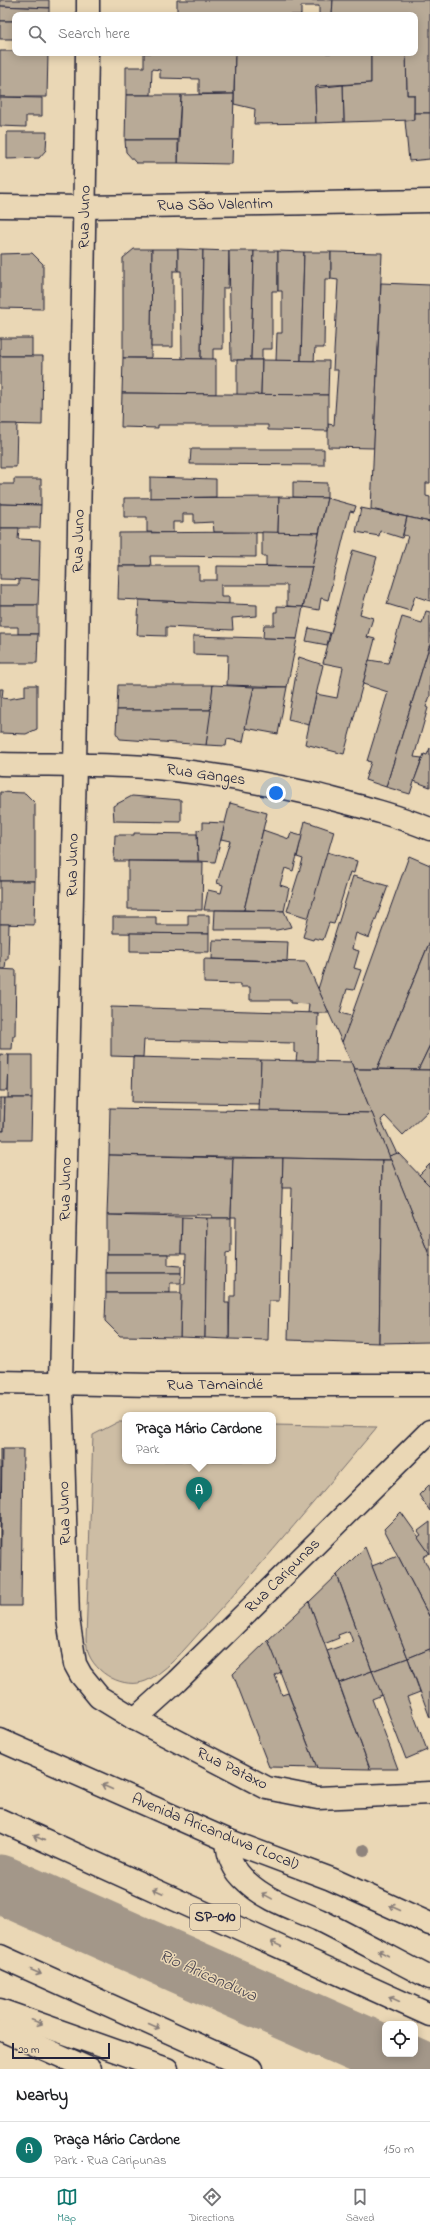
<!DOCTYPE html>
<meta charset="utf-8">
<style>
body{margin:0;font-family:"Indie Flower",sans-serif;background:#f6f6f6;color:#202124}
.controls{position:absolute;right:12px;bottom:12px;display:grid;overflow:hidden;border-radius:8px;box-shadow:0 2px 10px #0003}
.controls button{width:36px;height:36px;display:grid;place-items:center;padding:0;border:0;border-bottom:1px solid #e0e0e0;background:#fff;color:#202124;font:20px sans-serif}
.scale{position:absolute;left:12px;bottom:10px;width:98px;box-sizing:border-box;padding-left:4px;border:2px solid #22223b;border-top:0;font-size:11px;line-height:14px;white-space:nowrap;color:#22223b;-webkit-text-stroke:3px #ead7b5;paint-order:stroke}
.you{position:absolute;left:276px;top:793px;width:14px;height:14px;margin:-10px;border:3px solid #fff;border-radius:50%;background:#1a73e8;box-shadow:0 0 0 6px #1a73e833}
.badge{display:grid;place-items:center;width:26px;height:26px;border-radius:50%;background:#0f766e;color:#fff;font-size:13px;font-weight:700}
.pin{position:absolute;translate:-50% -33px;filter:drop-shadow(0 1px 2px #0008)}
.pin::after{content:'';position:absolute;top:21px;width:14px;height:12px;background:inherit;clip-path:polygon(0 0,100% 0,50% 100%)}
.popup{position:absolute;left:122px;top:1412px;width:154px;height:52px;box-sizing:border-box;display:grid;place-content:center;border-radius:8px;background:#fff;filter:drop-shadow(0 1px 3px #0005);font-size:13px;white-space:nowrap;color:#757577}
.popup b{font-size:15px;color:#202124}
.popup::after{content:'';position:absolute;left:50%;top:100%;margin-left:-8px;border:8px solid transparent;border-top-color:#fff}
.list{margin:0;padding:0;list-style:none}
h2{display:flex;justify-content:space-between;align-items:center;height:52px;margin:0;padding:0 16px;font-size:17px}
h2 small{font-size:13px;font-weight:400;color:#757577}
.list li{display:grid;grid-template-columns:26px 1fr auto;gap:12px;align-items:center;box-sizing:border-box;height:56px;padding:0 16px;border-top:1px solid #e0e0e0}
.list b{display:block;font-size:15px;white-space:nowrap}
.list p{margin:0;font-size:13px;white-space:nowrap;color:#757577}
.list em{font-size:13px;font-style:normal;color:#757577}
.icon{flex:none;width:22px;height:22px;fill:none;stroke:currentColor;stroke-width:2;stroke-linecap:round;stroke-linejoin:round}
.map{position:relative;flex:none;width:430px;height:2069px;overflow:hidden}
.search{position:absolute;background:#fff;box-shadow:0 2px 10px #0003;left:12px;right:12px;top:12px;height:44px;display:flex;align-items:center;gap:10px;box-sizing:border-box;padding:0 14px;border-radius:8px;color:#757577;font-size:15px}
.sheet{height:108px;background:#fff}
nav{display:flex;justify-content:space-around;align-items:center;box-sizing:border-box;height:56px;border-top:1px solid #e0e0e0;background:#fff;font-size:11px;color:#757577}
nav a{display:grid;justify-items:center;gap:2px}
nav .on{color:#0f766e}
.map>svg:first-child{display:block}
.green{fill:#cdbda4;stroke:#787070}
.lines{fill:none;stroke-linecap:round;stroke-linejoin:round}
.river{stroke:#a39789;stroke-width:59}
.building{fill:#b8aa97;stroke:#22223b}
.minor-casing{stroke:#22223b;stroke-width:25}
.major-casing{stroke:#22223b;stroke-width:25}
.highway-casing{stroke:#22223b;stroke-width:25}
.minor{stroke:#ead7b5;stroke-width:22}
.major{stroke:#ead7b5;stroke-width:22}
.highway{stroke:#ead7b5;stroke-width:22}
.tree{fill:#8f847d}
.oneway{stroke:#867c78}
.labels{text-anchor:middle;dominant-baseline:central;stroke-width:3;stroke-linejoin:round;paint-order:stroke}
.shield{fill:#ead7b5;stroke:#5e5860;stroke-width:1}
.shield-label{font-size:15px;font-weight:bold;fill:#22223b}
.street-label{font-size:16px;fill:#22223b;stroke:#ead7b5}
.water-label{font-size:17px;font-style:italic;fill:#494552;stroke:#ead7b5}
</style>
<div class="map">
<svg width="430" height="2069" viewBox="0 0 430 2069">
<rect width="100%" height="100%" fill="#ead7b5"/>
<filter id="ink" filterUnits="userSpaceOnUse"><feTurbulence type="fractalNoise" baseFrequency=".025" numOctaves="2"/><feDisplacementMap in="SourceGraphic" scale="8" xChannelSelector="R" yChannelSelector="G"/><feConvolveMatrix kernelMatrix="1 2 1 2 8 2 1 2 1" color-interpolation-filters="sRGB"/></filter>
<g filter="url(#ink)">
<path class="green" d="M118 1422H125V1461H273V1425L377 1427C322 1492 267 1559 209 1622 191 1641 173 1666 150 1679 129 1691 99 1677 89 1655 87 1651 87 1645 86 1640L93 1435Z"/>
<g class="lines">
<path class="river" d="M0 1884 417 2069"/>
</g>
<g class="building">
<path d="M0 0H49V8L0 6Z"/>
<path d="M177 0H333L332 15H319V6H301V15H177Z"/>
<path d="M333 0H430V113H414V95H407L406 53H415V15H332Z"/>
<path d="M0 6 49 8V15H15V21H0Z"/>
<rect x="0" y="21" width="15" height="18"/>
<path d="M0 51H15V53H48L47 97H0Z"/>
<path d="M144 53H235L234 94H199V79L160 78V70L152 69 151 95H126V67H144Z"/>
<path d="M235 53H371V83L317 86 315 88 316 123 254 124 255 109 234 104Z"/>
<path d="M371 53H406L407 95H414V120L344 122 343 85 371 83Z"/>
<path d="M343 85 344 122 316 123 315 88Z"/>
<path d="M234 94 232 164 178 163 181 95Z"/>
<path d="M126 95H181L178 140H125Z"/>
<path d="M0 97 42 98V116H26V127L0 126Z"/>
<path d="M414 113H430V159L409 161 405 121 414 120Z"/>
<path d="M7 132H47L46 150 39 158 7 159Z"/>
<path d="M125 140H178V163H136L126 152Z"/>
<path d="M134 249H152L151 358H123V258Z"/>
<path d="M152 249H178V271H173V347H151Z"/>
<path d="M178 249 203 250 201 359H182L181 271H178Z"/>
<path d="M203 250 229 251 228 288H223V349H213V360L201 359Z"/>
<path d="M229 251H254L251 360H231Z"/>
<path d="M254 251H278V291H272V349H262V360H251Z"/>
<path d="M278 251 304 252 301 361H276L277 333H282V291H278Z"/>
<path d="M304 252H331V279H325L324 348H315L314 361H301Z"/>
<path d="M331 252 382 253 374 448 328 447V424L334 425 338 370H333L338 280 331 279Z"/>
<path d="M32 253 43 264V309L0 308V254Z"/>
<path d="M381 283 430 285V483H426V496L430 497V522L371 509Z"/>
<rect x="0" y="338" width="32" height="18"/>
<path d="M0 356H43L42 425 0 424Z"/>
<path d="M123 358 216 359V394L122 393Z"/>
<path d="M237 360H262L261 395H237Z"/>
<path d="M262 360 329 361 328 395H261Z"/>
<path d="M122 393 328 395V431L268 430V425H158V428L121 427Z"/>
<path d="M0 424H17L16 467H0Z"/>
<path d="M191 449H324V465L190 464Z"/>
<path d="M150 477 216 479V497L150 498Z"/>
<path d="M14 479H41V505L0 504V484H14Z"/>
<path d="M293 482 327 483V498L293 497Z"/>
<path d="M279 497 278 533 214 532 213 522 194 523V514H183V522H173V533L147 532V517H124V498Z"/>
<path d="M279 497 327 498 319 533H278Z"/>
<path d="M327 498 356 506 354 512 350 511 328 600 321 598 319 610 303 607Z"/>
<path d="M0 504 41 505 40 528H0Z"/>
<path d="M361 508 407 517 402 538 380 531 379 536 356 532Z"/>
<path d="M407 517 430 522V601L415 596 410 611 387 604 408 536 403 535Z"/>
<path d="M0 528H19L18 539 40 540 39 580 0 579Z"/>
<path d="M256 532V557L150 556 151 566H119V533Z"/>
<path d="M262 532 319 533 312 567 266 566V556H262Z"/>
<path d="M353 550 377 557 360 614 373 618 367 637 375 639 344 754 305 744 316 694 337 698 343 667 323 663Z"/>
<path d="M119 566H199V580H217V566L312 567 303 607 287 606V585H221V597H229V604L118 599Z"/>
<path d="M19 579 39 580 38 605H0V585H19Z"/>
<path d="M139 600 257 605V616L232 618 233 630 166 627V636L137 635Z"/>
<path d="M0 605H38V634H18V627H0Z"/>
<path d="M277 606 303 607 297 639 263 638 264 625H274V612H277Z"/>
<path d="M426 611 430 612V644L386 787 365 780 371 762 367 761 388 692 363 684 369 660 388 663 402 617 422 623Z"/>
<path d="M309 628 330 633 327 645 306 641Z"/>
<path d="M0 634H38L37 663H0Z"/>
<path d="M193 636 297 639 287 687 227 685 228 655 193 654Z"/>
<path d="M430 644V696L426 707 428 708 414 757 422 758 410 794 386 787Z"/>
<path d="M299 657 323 665 309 725 288 720Z"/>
<path d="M25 685H37V729L26 734 0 733V689H3L2 698 9 699 25 696Z"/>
<path d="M118 685H213L211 710H117Z"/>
<path d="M213 685 254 687 243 742 227 739 226 746 206 745Z"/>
<path d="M254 687H287L278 734 245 728Z"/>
<path d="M117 710H211L206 745 120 739 116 733Z"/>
<path d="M430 748V787L414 781 424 754 427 755Z"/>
<path d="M0 792 25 793 35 803V881H0Z"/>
<path d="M132 796 181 800V822L114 821 113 806Z"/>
<path d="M230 803 267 813 244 910H204L208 890 221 893 223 885 217 883 230 841 221 839Z"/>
<path d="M305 821 334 831 309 918 287 911 303 859 297 857Z"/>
<path d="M203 822 225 823 215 862 198 861 197 830 203 829Z"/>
<path d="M263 830 289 839 291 833 302 836 293 871 285 868 280 885 289 888 284 911 244 910Z"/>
<path d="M134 833 197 834 198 861H114L115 835H134Z"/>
<path d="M327 852 357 861 354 873 350 872 334 924 329 923 323 940 314 938 313 940 303 937Z"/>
<path d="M409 856 430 865V941L377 1069H354L342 1042Z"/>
<path d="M128 861 203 862 202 910 128 909Z"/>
<path d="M353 876 388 886 369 938 356 933 352 949 359 951 354 968 361 970 354 990 347 989 340 1013 352 1016 342 1042 318 989Z"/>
<path d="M0 881H35L34 925 0 924Z"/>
<path d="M215 910 284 911 291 927 277 930H214Z"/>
<path d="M188 915H209V934L113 933V917H156V925H188Z"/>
<path d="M0 924H9L8 959H6L5 969H0Z"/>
<path d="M130 933 209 934V952L130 951Z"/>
<path d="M213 940 288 942 287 961 212 959Z"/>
<path d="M430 941V1045L418 1070 377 1069Z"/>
<path d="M204 959 306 962 329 1013H308L309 1004 290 1003V1000H250V987H240V984L204 983Z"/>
<path d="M0 969 16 970 15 1036H13L12 1049H0Z"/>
<path d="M111 1007 318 1013 317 1061H296L297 1053 294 1052V1043L144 1040 143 1057 111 1056Z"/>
<path d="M430 1045V1070H418Z"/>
<path d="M0 1054 9 1055 8 1091H0Z"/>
<path d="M9 1055H32V1098H8Z"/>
<path d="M133 1057 261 1060 260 1104 132 1102Z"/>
<path d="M261 1060 351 1062 372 1113 259 1111Z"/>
<path d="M354 1069 430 1070V1109L403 1135 385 1116 381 1120 397 1154 389 1156Z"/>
<path d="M0 1098H5L4 1131H0Z"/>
<path d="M5 1098H32L31 1140H0V1131H4Z"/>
<path d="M110 1108 372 1113 391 1160 109 1155Z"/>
<path d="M398 1153 430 1186V1257L389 1156Z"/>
<path d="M109 1155 233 1158 231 1218H212V1215H107Z"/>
<path d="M233 1158H283L279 1301H269L268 1340 229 1339 230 1296H235L236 1217H231Z"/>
<path d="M283 1158 382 1160 379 1343 288 1340 292 1188H282Z"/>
<path d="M382 1160H391L430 1257V1342L379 1343Z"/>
<path d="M430 1164V1186L419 1175Z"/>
<path d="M107 1215 182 1217 181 1254H107Z"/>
<path d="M182 1217 207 1218 205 1338 180 1337 181 1284H185L186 1254H181Z"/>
<path d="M207 1218H231V1252L226 1253 225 1303H229V1339L205 1338Z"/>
<path d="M107 1254H168V1265L181 1266V1273H106Z"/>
<path d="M106 1273H181V1283H170V1293H106Z"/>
<path d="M106 1293H181L180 1337 120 1336 105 1321Z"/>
<path d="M0 1449H2L0 1549Z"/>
<path d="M2 1449H23L21 1606H0Z"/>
<path d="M430 1484V1511L419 1495Z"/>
<path d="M401 1512 430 1553 423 1557 430 1571V1618L384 1529Z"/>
<path d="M430 1522V1554L418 1537 421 1535 418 1531Z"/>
<path d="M365 1547 408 1658 372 1671 337 1575Z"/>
<path d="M398 1556 430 1618V1649L408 1658 372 1566Z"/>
<path d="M337 1575 372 1671 339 1683 327 1651 353 1642 349 1631 338 1635 339 1638 324 1644 309 1602Z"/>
<path d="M309 1602 327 1651 370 1769 317 1768 268 1640Z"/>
<path d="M268 1640 281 1672 275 1675 282 1695 288 1693 317 1768 269 1767 233 1674Z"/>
<path d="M430 1649V1718L408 1658Z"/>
<path d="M408 1658 420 1692 407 1697 427 1750 406 1759 372 1671Z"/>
<path d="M372 1671 382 1695 372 1699 398 1769H370L339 1683Z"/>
</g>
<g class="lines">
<defs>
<g id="minor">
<path d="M88 15V0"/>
<path d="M87 53 75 765 61 1382 68 1619 75 1664 81 1675 99 1697 135 1719 267 1788 318 1798 430 1793"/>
<path d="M0 206 85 207 430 201"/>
<path d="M0 764C48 765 97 764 146 767 204 772 260 782 317 795 355 805 393 814 430 829"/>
<path d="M0 1382 152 1385H430"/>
<path d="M135 1719 177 1681 430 1431"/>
</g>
<g id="major">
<path d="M0 1740 227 1840 331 1879 430 1924"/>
<path d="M0 2029 90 2069"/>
</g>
<g id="highway">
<path d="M0 1820 430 2015"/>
<path d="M227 1840C228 1857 233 1870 247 1882 267 1901 295 1909 319 1920 357 1939 393 1959 430 1978"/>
<path d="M0 1956 251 2069"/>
<path d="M0 2010 167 2069"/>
</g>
</defs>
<use href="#minor" class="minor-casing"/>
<use href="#major" class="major-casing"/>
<use href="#highway" class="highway-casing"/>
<use href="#minor" class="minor"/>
<use href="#major" class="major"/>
<use href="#highway" class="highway"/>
</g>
<circle class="tree" cx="364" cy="1850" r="6"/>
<defs><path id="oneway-shaft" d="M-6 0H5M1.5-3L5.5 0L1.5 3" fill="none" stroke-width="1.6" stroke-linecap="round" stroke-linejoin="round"/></defs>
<g class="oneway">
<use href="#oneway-shaft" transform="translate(107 1787) rotate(-156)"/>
<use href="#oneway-shaft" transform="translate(39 1838) rotate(-156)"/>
<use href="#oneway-shaft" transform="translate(158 1891) rotate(-156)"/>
<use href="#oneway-shaft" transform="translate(267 1896) rotate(-151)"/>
<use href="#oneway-shaft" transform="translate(395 1908) rotate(-156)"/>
<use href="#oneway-shaft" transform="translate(276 1944) rotate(-155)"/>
<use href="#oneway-shaft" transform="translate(383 1953) rotate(-152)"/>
<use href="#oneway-shaft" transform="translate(36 1972) rotate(24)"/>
<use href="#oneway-shaft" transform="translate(394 1999) rotate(-155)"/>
<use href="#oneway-shaft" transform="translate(37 2022) rotate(21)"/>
<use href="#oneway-shaft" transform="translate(154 2026) rotate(24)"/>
</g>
</g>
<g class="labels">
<rect class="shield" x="190" y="1904" width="50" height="26" rx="3"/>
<g class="shield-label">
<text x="215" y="1917">SP-010</text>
</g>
<g class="street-label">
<text transform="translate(215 205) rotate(-1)">Rua São Valentim</text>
<text transform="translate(85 217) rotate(-89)">Rua Juno</text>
<text transform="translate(79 541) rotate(-89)">Rua Juno</text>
<text transform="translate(206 775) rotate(8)">Rua Ganges</text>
<text transform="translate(73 865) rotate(-89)">Rua Juno</text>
<text transform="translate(66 1189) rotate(-89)">Rua Juno</text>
<text x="215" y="1385">Rua Tamaindé</text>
<text transform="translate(65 1513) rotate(-92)">Rua Juno</text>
<text transform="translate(283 1576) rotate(-45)">Rua Caripunas</text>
<text transform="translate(232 1769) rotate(26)">Rua Pataxo</text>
<text transform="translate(215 1832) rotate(22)">Avenida Aricanduva (Local)</text>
</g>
<g class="water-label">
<text transform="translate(208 1976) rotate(24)">Rio Aricanduva</text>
</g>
</g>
</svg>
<div class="controls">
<button><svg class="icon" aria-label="locate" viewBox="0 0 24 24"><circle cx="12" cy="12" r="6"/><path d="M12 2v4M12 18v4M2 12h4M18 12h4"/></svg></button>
</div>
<div class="scale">20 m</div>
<div class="you"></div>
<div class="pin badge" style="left:199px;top:1510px">A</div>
<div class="popup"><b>Praça Mário Cardone</b>Park</div>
<div class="search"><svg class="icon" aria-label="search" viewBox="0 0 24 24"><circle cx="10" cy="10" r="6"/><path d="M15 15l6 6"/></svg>Search here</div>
</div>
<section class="sheet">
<h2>Nearby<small></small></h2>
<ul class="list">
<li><span class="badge">A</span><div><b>Praça Mário Cardone</b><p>Park · Rua Caripunas</p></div><em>150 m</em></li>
</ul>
</section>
<nav>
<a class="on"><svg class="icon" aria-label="map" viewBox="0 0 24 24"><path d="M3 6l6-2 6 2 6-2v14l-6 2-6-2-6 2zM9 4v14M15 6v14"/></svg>Map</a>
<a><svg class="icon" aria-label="directions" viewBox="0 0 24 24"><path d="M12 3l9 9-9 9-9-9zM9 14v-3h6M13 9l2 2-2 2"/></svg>Directions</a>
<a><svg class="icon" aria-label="saved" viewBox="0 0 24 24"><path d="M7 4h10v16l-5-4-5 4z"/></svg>Saved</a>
</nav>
